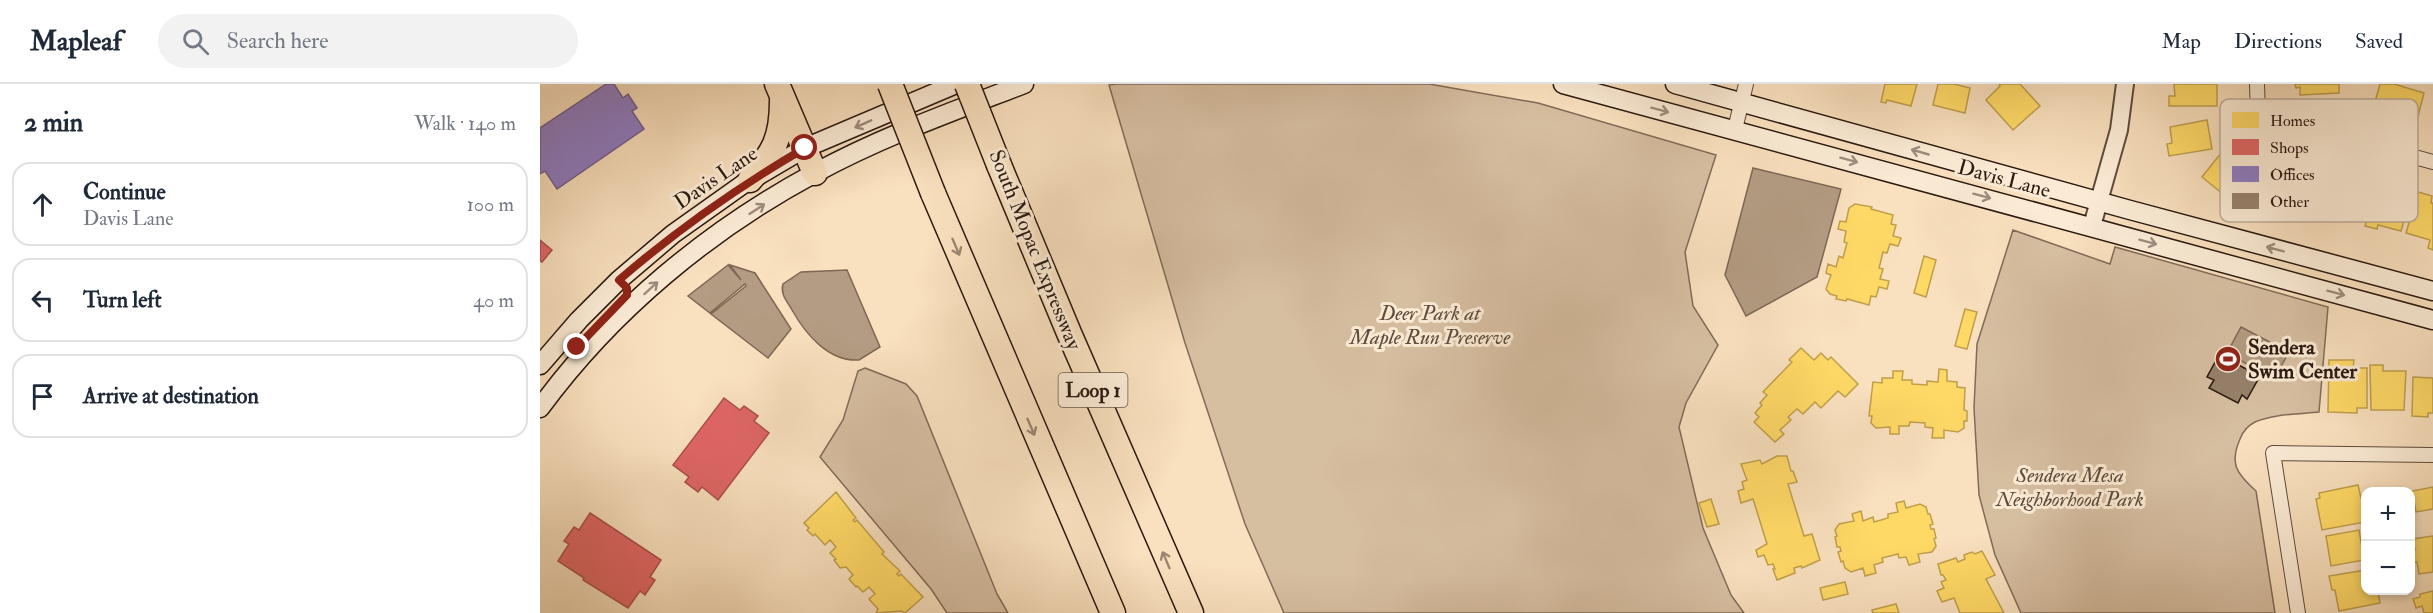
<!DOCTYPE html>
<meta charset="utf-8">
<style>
body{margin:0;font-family:"IM FELL Double Pica",serif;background:#f2f2f3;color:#1f2937}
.controls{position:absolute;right:18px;bottom:18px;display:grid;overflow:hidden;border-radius:12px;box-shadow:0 3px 9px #0003}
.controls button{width:54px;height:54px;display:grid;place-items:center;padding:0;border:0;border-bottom:2px solid #e0e1e3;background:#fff;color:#1f2937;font:30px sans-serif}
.stop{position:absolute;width:18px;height:18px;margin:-14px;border:4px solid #8f2418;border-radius:50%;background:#fff}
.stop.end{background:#8f2418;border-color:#fff;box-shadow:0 2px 6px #0008}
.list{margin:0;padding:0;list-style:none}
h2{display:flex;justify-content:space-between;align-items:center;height:78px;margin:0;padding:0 24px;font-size:26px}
h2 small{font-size:20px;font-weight:400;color:#747a83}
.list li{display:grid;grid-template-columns:39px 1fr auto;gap:18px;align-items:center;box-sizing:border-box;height:84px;margin:0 12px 12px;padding:0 12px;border:2px solid #e0e1e3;border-radius:18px}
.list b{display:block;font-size:22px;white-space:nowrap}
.list p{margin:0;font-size:20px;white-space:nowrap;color:#747a83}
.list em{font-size:20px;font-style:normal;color:#747a83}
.icon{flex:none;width:33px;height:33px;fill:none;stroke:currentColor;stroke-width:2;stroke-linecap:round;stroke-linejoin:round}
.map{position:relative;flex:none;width:1893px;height:529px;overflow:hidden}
header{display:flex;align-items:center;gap:36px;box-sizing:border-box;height:84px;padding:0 30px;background:#fff;border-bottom:2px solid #e0e1e3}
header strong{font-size:28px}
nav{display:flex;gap:33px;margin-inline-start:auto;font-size:21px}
.search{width:420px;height:54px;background:#f2f2f3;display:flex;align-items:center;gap:15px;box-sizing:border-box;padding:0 21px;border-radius:33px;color:#747a83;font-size:22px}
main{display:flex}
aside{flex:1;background:#fff}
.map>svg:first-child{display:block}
.green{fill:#d6bea1;stroke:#806c59;stroke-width:1.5}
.water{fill:#b39c83;stroke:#7d6855;stroke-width:1.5}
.homes{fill:#ffd966;stroke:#bf9f4c;stroke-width:1.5}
.shops{fill:#e06666;stroke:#aa4f4c;stroke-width:1.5}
.offices{fill:#8e7cc3;stroke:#705e8e;stroke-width:1.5}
.building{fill:#96806b;stroke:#2b1911;stroke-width:1.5}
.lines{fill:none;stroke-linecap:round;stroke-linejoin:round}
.minor-casing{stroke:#5e4b3c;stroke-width:16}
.tertiary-casing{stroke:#5e4b3c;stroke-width:20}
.secondary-casing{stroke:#2b1911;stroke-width:21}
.motorway-casing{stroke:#2b1911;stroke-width:27}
.minor{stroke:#fbebd5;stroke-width:14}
.tertiary{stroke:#fbebd5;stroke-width:16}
.secondary{stroke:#fbebd5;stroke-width:18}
.motorway{stroke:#f9e0be;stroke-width:24}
.motorway-bridge-casing{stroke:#2b1911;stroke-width:27;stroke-linecap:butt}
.motorway-bridge{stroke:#f9e0be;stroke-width:24}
.oneway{stroke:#9d8c7d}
.oneway2{stroke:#9c8670}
.route{stroke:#8f2418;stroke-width:8}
.labels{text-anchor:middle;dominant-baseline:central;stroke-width:6;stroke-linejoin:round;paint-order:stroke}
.shield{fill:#fbebd5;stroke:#69584c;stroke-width:1.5}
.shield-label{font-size:20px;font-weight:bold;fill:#2b1911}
.street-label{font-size:21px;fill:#2b1911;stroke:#fbebd5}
.park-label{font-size:21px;font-style:italic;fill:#5e4b3c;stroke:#fbebd5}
.poi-label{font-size:21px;font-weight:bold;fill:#2b1911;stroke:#fbebd5;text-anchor:start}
.key{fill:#fbebd5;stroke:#bdac9a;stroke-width:1.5}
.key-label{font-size:16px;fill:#2b1911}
</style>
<header>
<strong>Mapleaf</strong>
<div class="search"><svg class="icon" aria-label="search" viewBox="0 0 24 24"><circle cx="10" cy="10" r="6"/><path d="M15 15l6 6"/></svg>Search here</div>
<nav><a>Map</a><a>Directions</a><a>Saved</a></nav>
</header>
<main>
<aside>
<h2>2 min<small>Walk · 140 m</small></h2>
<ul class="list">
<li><svg class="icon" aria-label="ahead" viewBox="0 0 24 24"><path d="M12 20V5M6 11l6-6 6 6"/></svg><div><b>Continue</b><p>Davis Lane</p></div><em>100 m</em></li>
<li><svg class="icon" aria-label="left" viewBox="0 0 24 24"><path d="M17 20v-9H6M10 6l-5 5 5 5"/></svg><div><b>Turn left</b></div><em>40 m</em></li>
<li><svg class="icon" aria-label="arrive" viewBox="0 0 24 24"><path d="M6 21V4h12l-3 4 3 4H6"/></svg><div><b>Arrive at destination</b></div></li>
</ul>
</aside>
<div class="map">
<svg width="1893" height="529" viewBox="0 0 1893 529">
<rect width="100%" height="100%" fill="#f9e0be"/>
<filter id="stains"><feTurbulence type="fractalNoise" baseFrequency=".00333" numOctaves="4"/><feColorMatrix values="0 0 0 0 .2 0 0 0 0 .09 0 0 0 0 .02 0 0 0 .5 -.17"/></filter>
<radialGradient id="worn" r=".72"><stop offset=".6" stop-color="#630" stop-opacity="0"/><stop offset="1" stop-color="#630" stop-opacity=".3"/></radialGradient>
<g class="green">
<path d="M576 0H889L998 19 1176 71 1145 168 1153 222 1178 261 1146 319 1139 343 1163 444 1191 511 1204 529H744L705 440 645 259 569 1Z"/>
<path d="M1473 146 1570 180 1575 163 1788 223 1779 328C1759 330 1733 330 1715 338 1707 342 1703 347 1700 355 1689 380 1697 390 1716 407L1735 529H1481L1455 471 1439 411 1434 324 1437 260Z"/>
<path d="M325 284 366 300 377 312 457 510 468 529H407L391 505 280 373 303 336 318 287Z"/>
</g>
<g class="water">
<path d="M1213 84 1301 105 1277 193 1206 232 1185 191Z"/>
<path d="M188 181 201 196 190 181 215 189 251 245 228 274 171 230 206 202 205 200 170 229 148 212Z"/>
<path d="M307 186 340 263 319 276C288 278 265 249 252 226 247 217 240 210 243 200L261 188Z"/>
<path d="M1701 243 1749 268 1734 295 1687 269Z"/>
</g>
<g class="homes">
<path d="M1345 0H1377L1371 22 1347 16 1346 19 1341 18Z"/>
<path d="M1398 0H1414L1430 4 1425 29 1393 21Z"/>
<path d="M1459 0H1480L1500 22 1473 46 1446 16 1460 2Z"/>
<path d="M1634 0H1677V22H1629V12H1635Z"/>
<path d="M1755 0H1799V9L1760 11V3L1756 4Z"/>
<path d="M1840 0H1854L1884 9 1875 44 1831 32Z"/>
<path d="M1667 36 1672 65 1629 72 1627 60 1632 59 1630 43Z"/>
<path d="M1681 69 1703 87 1684 111 1662 93Z"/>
<path d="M1837 99 1851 103 1850 108 1857 111 1859 104 1872 108 1861 147 1838 141 1837 145 1825 142Z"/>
<path d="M1878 108 1892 112 1891 119H1893V166L1888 164 1890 156 1866 149Z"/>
<path d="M1315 120 1332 123 1331 125 1353 131 1351 140 1356 141 1353 152 1361 154 1358 162 1350 160 1347 169 1343 168 1339 184 1343 185 1340 195 1349 197 1347 205 1339 203 1336 213 1331 212 1329 221 1307 215 1306 217 1296 215 1297 212 1290 210 1286 205 1291 191 1286 189 1288 180 1296 183 1299 172 1303 174 1307 159 1304 158 1306 147 1298 145 1300 137 1306 138 1309 124Z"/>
<path d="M1384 172 1396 176 1386 213 1374 209Z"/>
<path d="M1425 225 1437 228 1427 265 1415 262Z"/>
<path d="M1261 264 1274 276 1281 269 1288 276 1291 273 1318 300 1305 313 1298 307 1281 324 1275 318 1263 330 1257 325 1248 333 1251 336 1240 346 1244 350 1235 358 1214 338 1219 333 1215 329 1222 321 1220 319 1227 311 1223 308 1252 278 1249 276Z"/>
<path d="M1789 276H1814L1813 284H1827V324H1817V329L1788 328Z"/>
<path d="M1830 281H1843V287H1866L1864 326H1831Z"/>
<path d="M1399 285 1407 286V297L1417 298V303L1425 304 1424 326 1427 327V337H1424V344L1418 348 1404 346V354H1392L1393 344 1385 343V339L1370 338 1369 342H1359V350H1350V343L1336 344 1331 339 1332 332H1329L1333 298 1342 299V294H1353V287H1363L1362 296H1372V300L1387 301V297L1398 298Z"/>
<path d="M1873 293 1893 294V329H1888V333L1872 332Z"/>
<path d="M1237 372H1247L1251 387H1253L1257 398 1248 400 1264 452 1272 450 1280 476 1262 484 1261 482 1254 484 1255 489 1237 496 1233 485H1235L1233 480 1228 481 1224 471 1218 473 1216 466 1227 460 1213 415 1201 419 1198 407 1204 405 1202 398 1207 396 1201 380 1220 376 1222 380Z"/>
<path d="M1818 401 1821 414 1826 413V425L1822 426 1825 438 1782 446 1776 415 1780 414 1779 409Z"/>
<path d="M1893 403V425L1876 428 1872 407Z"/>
<path d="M296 408 316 434 313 436 315 438 317 436 344 468 342 470 360 487 357 490 359 492 361 490 383 513 365 529 361 527 336 529 338 525 329 515 335 510 329 503 323 508 317 502 316 503 309 495 313 491 306 483 300 484 294 476 296 475 290 469 296 463 290 456 285 461 275 450 273 452 267 446 269 444 264 439Z"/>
<path d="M1171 415 1179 440 1167 443 1159 419Z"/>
<path d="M1364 417 1366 424 1380 420 1386 423 1388 430H1390L1393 440 1390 441 1391 445H1394L1396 454 1394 455 1396 462 1392 468 1378 470 1380 478 1369 481 1366 473 1359 474 1358 470 1342 474 1343 478 1334 481 1336 489 1325 492 1323 484 1311 488 1305 484 1303 477 1301 478 1298 468 1301 467 1300 463H1297L1295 453 1297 452 1295 446 1299 440 1314 437 1312 430 1321 427 1323 437 1333 433 1334 438 1348 434V430L1358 428 1356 419Z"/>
<path d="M1819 446 1824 476 1791 482 1786 452Z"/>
<path d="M1893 452V488L1879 490 1877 478 1870 479V467L1875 466 1873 455Z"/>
<path d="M1442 467 1455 491 1446 495 1464 529H1420L1414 514 1402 518 1397 507 1404 504 1401 498 1406 496 1403 491H1401L1398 480 1416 474 1418 478 1425 475 1424 471 1432 468 1435 470Z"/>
<path d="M1826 486V506L1838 507 1840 519 1799 527 1795 506H1792L1789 492Z"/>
<path d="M1305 498 1308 510 1283 516 1280 504Z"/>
<path d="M1893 507V529H1884L1882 522 1876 524 1873 515 1880 513V510Z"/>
<path d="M1356 520 1359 529H1333L1332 526Z"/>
</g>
<g class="shops">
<path d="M0 156 12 166 2 178 0 177Z"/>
<path d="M184 314 200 326 204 322 218 332 214 337 229 349 178 416 162 403 158 408 145 398 149 393 133 381Z"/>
<path d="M50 429 121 476 110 493 115 496 105 511 100 507 88 524 43 496 44 494 18 477 29 460 24 457 34 443 39 446Z"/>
</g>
<path class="offices" d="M66 0H74L83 14 88 10 97 24 92 27 104 45 17 105 5 87 0 90V44Z"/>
<path class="building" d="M1679 271 1720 292 1707 315 1702 311 1698 319 1669 304 1674 296 1667 293Z"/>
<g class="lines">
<defs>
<g id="minor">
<path d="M1717 0 1718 30 1893 78"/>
<path d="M1195 45 1206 0"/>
<path d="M1758 529 1733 369 1893 371"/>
</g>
<path id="tertiary" d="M1552 142 1579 46 1585 0"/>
<g id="secondary">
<path d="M1023 0 1893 236"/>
<path d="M1135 0 1590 126 1893 207"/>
<path d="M0 281 39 236 79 196 133 150 202 101 265 64 416 0"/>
<path d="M0 324C72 226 169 146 275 89 341 53 414 27 484 0"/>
</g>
<g id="motorway">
<path d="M237 0 275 89"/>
<path d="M459 81 529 249 651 529"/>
<path d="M210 96C234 68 242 54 242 17"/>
<path d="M393 109 573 529"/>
</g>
</defs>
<use href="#minor" class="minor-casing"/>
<use href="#tertiary" class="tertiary-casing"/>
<use href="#secondary" class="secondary-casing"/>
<use href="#motorway" class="motorway-casing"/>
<use href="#minor" class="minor"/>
<use href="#tertiary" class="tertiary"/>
<use href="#secondary" class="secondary"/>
<use href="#motorway" class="motorway"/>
<defs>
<g id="motorway-bridge">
<path d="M350 0 393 109"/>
<path d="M427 0 459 81"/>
</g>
</defs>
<use href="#motorway-bridge" class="motorway-bridge-casing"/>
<use href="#motorway-bridge" class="motorway-bridge"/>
</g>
<defs><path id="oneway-shaft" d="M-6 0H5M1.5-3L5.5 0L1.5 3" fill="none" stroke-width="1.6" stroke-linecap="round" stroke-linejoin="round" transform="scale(1.5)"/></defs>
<g class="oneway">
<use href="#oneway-shaft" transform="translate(1120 26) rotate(15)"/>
<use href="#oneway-shaft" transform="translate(323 40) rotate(156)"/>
<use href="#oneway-shaft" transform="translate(1380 68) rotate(-164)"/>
<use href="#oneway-shaft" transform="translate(1309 76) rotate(15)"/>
<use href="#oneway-shaft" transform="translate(1442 112) rotate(15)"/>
<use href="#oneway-shaft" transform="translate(217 125) rotate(-33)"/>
<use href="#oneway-shaft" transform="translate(1608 158) rotate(15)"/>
<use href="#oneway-shaft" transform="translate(1735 165) rotate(-165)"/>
<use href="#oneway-shaft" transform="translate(111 204) rotate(-42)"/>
<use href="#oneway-shaft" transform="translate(1796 209) rotate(15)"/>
</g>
<g class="oneway2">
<use href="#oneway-shaft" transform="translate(416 163) rotate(67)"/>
<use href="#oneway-shaft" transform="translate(491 343) rotate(67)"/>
<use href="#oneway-shaft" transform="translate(626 476) rotate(-113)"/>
</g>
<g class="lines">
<path class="route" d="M37 263 87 211V204L79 196C138 145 198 103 265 64"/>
</g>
<defs>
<symbol id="stadium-disc" viewBox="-11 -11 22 22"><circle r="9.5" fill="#8f2418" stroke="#fbebd5"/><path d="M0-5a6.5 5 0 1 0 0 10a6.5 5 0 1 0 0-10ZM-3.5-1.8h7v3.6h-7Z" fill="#fff"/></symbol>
</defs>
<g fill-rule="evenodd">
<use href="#stadium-disc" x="1673" y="260" width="30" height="30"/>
</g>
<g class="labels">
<rect class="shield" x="518.5" y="289" width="69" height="34" rx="4.5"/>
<g class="shield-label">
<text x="553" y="306">Loop 1</text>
</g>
<g class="street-label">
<text transform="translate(176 94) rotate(-34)">Davis Lane</text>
<text transform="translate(1464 95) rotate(15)">Davis Lane</text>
<text transform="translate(495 166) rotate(68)">South Mopac Expressway</text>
</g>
<g class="park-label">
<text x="890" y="229">Deer Park at<tspan x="890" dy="24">Maple Run Preserve</tspan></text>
<text x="1530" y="391">Sendera Mesa<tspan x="1530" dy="24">Neighborhood Park</tspan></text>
</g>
<g class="poi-label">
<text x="1708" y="263">Sendera<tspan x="1708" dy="24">Swim Center</tspan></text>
</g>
</g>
<rect x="1680" y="15" width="198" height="123" rx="9" class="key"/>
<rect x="1692" y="28" width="27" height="16" fill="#ffd966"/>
<rect x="1692" y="55" width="27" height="16" fill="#e06666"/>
<rect x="1692" y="82" width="27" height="16" fill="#8e7cc3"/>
<rect x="1692" y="109" width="27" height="16" fill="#96806b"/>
<g class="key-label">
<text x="1730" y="42">Homes</text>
<text x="1730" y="69">Shops</text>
<text x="1730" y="96">Offices</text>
<text x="1730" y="123">Other</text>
</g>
<rect width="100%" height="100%" filter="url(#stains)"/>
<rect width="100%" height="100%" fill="url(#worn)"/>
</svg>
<div class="controls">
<button>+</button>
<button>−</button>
</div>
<div class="stop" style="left:265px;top:64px"></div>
<div class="stop end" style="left:37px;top:263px"></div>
</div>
</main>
